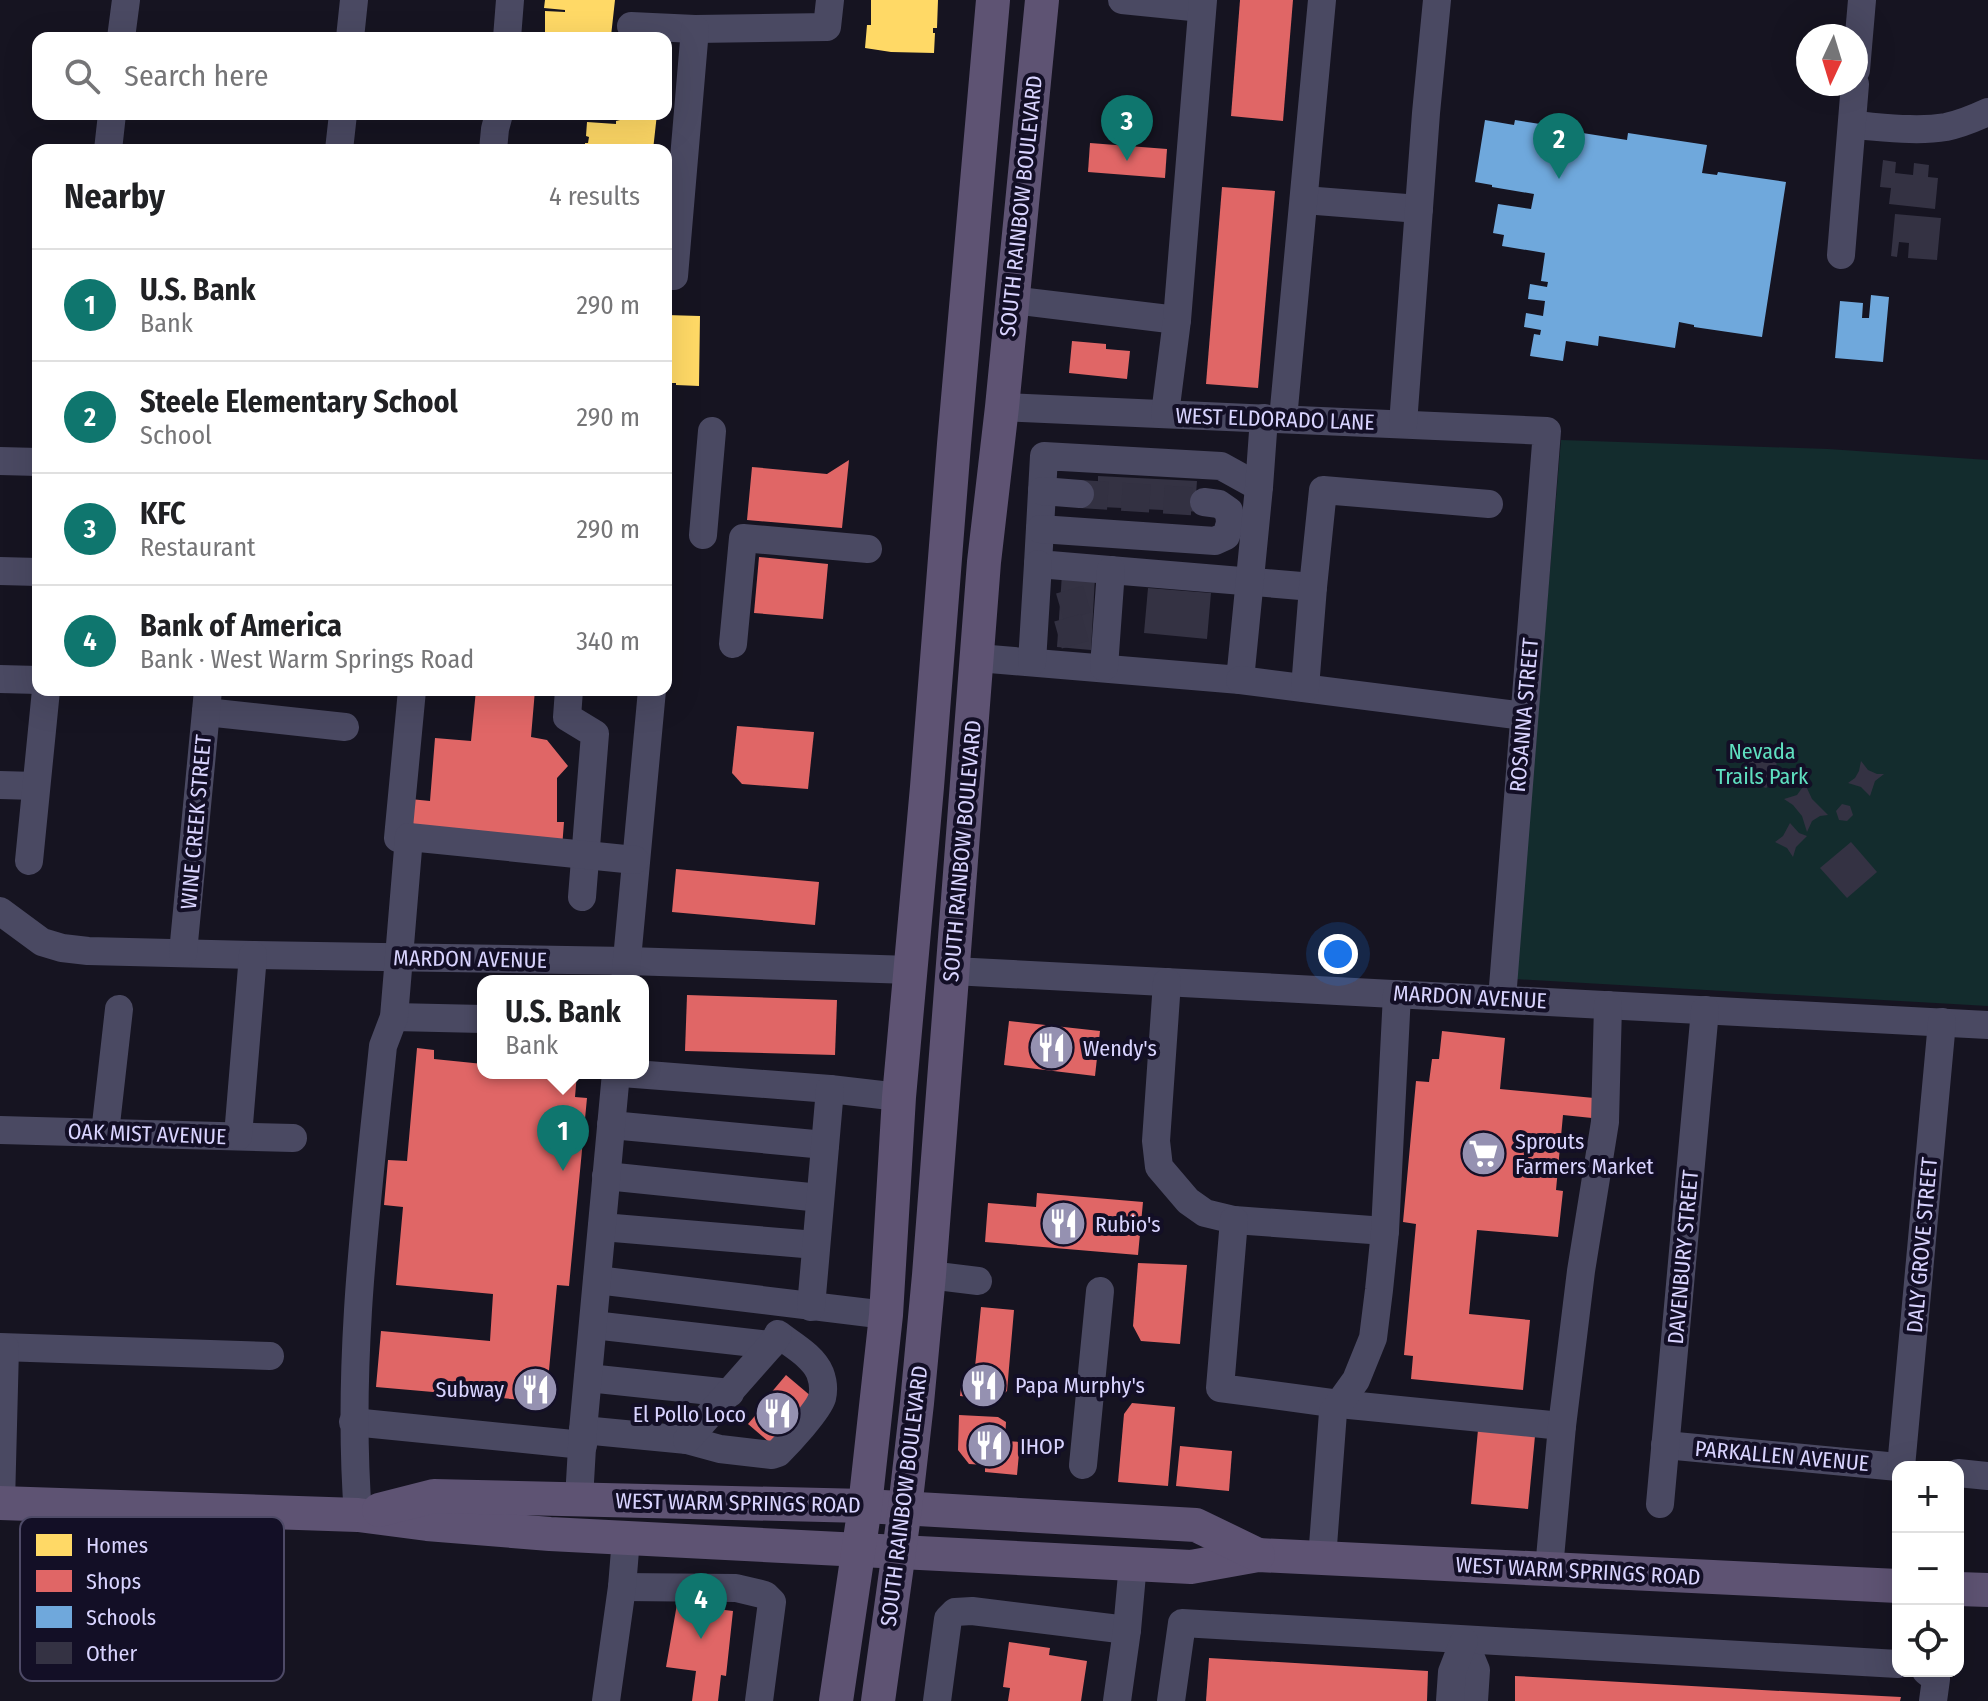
<!DOCTYPE html>
<meta charset="utf-8">
<style>
body{margin:0;font-family:"Fira Sans Condensed",sans-serif;background:#f2f2f2;color:#202124}
.controls{position:absolute;right:24px;bottom:24px;display:grid;overflow:hidden;border-radius:16px;box-shadow:0 8px 32px #0002}
.controls button{width:72px;height:72px;display:grid;place-items:center;padding:0;border:0;border-bottom:2px solid #e0e0e0;background:#fff;color:#202124;font:40px sans-serif}
.compass{position:absolute;left:1796px;top:24px;width:72px;height:72px;border-radius:50%;background:#fff;box-shadow:0 8px 32px #0002;rotate:184deg}
.you{position:absolute;left:1338px;top:954px;width:28px;height:28px;margin:-20px;border:6px solid #fff;border-radius:50%;background:#1a73e8;box-shadow:0 0 0 12px #1a73e833}
.badge{display:grid;place-items:center;width:52px;height:52px;border-radius:50%;background:#0f766e;color:#fff;font-size:26px;font-weight:700}
.pin{position:absolute;translate:-50% -66px;filter:drop-shadow(0 2px 4px #0008)}
.pin::after{content:'';position:absolute;top:42px;width:28px;height:24px;background:inherit;clip-path:polygon(0 0,100% 0,50% 100%)}
.popup{position:absolute;left:477px;top:975px;width:172px;height:104px;box-sizing:border-box;display:grid;place-content:center;border-radius:16px;background:#fff;filter:drop-shadow(0 2px 6px #0005);font-size:26px;white-space:nowrap;color:#757577}
.popup b{font-size:30px;color:#202124}
.popup::after{content:'';position:absolute;left:50%;top:100%;margin-left:-16px;border:16px solid transparent;border-top-color:#fff}
.list{margin:0;padding:0;list-style:none}
h2{display:flex;justify-content:space-between;align-items:center;height:104px;margin:0;padding:0 32px;font-size:34px}
h2 small{font-size:26px;font-weight:400;color:#757577}
.list li{display:grid;grid-template-columns:52px 1fr auto;gap:24px;align-items:center;box-sizing:border-box;height:112px;padding:0 32px;border-top:2px solid #e0e0e0}
.list b{display:block;font-size:30px;white-space:nowrap}
.list p{margin:0;font-size:26px;white-space:nowrap;color:#757577}
.list em{font-size:26px;font-style:normal;color:#757577}
.icon{flex:none;width:44px;height:44px;fill:none;stroke:currentColor;stroke-width:2;stroke-linecap:round;stroke-linejoin:round}
.map{position:relative;flex:none;width:1988px;height:1701px;overflow:hidden}
.search{position:absolute;background:#fff;box-shadow:0 8px 32px #0002;left:32px;top:32px;width:640px;height:88px;display:flex;align-items:center;gap:20px;box-sizing:border-box;padding:0 28px;border-radius:16px;color:#757577;font-size:30px}
.panel{position:absolute;background:#fff;box-shadow:0 8px 32px #0002;left:32px;top:144px;width:640px;height:552px;border-radius:16px}
.map>svg:first-child{display:block}
.green{fill:#132c2d}
.homes{fill:#ffd966}
.shops{fill:#e06666}
.schools{fill:#6fa8dc}
.building{fill:#343243}
.lines{fill:none;stroke-linecap:round;stroke-linejoin:round}
.minor-tunnel{stroke:#333142;stroke-width:28;stroke-dasharray:28 14;stroke-linecap:butt}
.minor{stroke:#4a4962;stroke-width:28}
.major{stroke:#5e5373;stroke-width:34}
.labels{text-anchor:middle;dominant-baseline:central;stroke-width:8;stroke-linejoin:round;paint-order:stroke}
.street-label{font-size:22px;fill:#d9d4ff;stroke:#130f26}
.park-label{font-size:22px;fill:#5fe0c0;stroke:#130f26}
.poi-label{font-size:22px;fill:#d9d4ff;stroke:#130f26;text-anchor:start}
.key{fill:#130f26;stroke:#4e4a67;stroke-width:2}
.key-label{font-size:22px;fill:#d9d4ff}
</style>
<div class="map">
<svg width="1988" height="1701" viewBox="0 0 1988 1701">
<rect width="100%" height="100%" fill="#161421"/>
<path class="green" d="M1561 440 1828 449 1988 460V1006L1515 979Z"/>
<g class="homes">
<path d="M545 0H615L611 36H608L607 38H542L545 33V11L565 12V10L544 8Z"/>
<path d="M871 0H938L937 28H933V33H935L934 53 891 52 865 48 867 25H871Z"/>
<path d="M620 114H657L653 150H585V143H588L589 137 586 136 587 122 616 124V121L620 120Z"/>
<path d="M666 315 700 316 699 386 676 385V383H672V386H666Z"/>
</g>
<g class="shops">
<path d="M1240 0H1293L1283 121 1231 116Z"/>
<path d="M1090 143 1167 149 1165 178 1088 172Z"/>
<path d="M1222 187 1275 191 1258 388 1206 384Z"/>
<path d="M1072 341 1106 344V349L1130 351 1127 379 1069 373Z"/>
<path d="M849 460 842 528 747 520 752 467 827 474Z"/>
<path d="M759 557 828 564 823 619 754 613Z"/>
<path d="M476 690H535L531 737 547 740 568 766 557 778V822H564L562 848 407 834 410 799 430 801 435 738 471 741Z"/>
<path d="M737 726 814 732 808 789 742 784 732 773Z"/>
<path d="M676 869 819 882 815 925 672 912Z"/>
<path d="M687 995 837 1000 835 1055 685 1051Z"/>
<path d="M1009 1021 1100 1031 1095 1076 1004 1065Z"/>
<path d="M1442 1031 1505 1038 1500 1089 1594 1098 1592 1118 1563 1115 1556 1190 1563 1191 1558 1237 1477 1230 1469 1314 1530 1320 1523 1390 1411 1379 1413 1356 1404 1355 1416 1224 1403 1222 1416 1081 1429 1082 1432 1059H1439Z"/>
<path d="M417 1048 434 1050V1059L483 1064V1073H577L575 1097 587 1098 569 1286 557 1285 546 1402 376 1387 381 1331 490 1341 493 1294 396 1285 403 1207 384 1205 388 1160 407 1161Z"/>
<path d="M1037 1193 1143 1202 1138 1255 985 1242 988 1203 1036 1207Z"/>
<path d="M1138 1263 1187 1265 1180 1344 1141 1341 1133 1326Z"/>
<path d="M981 1307 1014 1310 1007 1391 997 1400 960 1396 962 1379H969L970 1367H975Z"/>
<path d="M786 1375 812 1397 776 1448 748 1424 766 1403 772 1408 778 1400 770 1394Z"/>
<path d="M1132 1403 1175 1407 1168 1486 1118 1482 1124 1414Z"/>
<path d="M959 1415 998 1417 1006 1422 1005 1441 1020 1442 1017 1475 985 1472V1465L969 1464 958 1450Z"/>
<path d="M1478 1430 1535 1436 1528 1509 1471 1504Z"/>
<path d="M1180 1446 1232 1451 1229 1491 1176 1486Z"/>
<path d="M677 1604 733 1611 726 1676 721 1675 718 1701H692L696 1671 666 1667Z"/>
<path d="M1009 1642 1050 1648 1049 1655 1087 1661 1081 1701H1008L1010 1688 1003 1687Z"/>
<path d="M1209 1658 1428 1671 1427 1701H1206Z"/>
<path d="M1515 1676 1762 1690 1901 1697 1900 1701H1515Z"/>
</g>
<g class="schools">
<path d="M1485 120 1514 125 1515 120 1540 124 1539 129 1570 134V131L1627 140 1628 133 1707 145 1702 173 1717 175 1718 172 1786 182 1762 337 1694 327V325L1679 322 1675 348 1599 336 1598 346 1566 341 1563 361 1530 356 1534 334 1540 335 1541 330 1524 327 1526 313 1543 316 1545 301 1528 299 1530 284 1547 287 1548 282 1541 281 1545 253 1502 246 1504 235 1493 233 1498 204 1531 209 1534 194 1492 187V185L1475 182Z"/>
<path d="M1871 295 1889 297 1883 362 1835 358 1840 301 1863 303 1862 318H1869Z"/>
</g>
<g class="building">
<path d="M1883 160 1896 162 1895 173 1913 175 1914 163 1929 165 1928 177 1938 178 1935 209 1889 204 1891 188 1880 187Z"/>
<path d="M1895 214 1941 218 1937 260 1908 258 1909 243 1899 242 1897 257 1891 256Z"/>
<path d="M1098 476 1197 481 1196 495 1204 512 1081 506 1082 481 1098 482Z"/>
<path d="M1062 574 1095 577 1091 650 1057 647Z"/>
<path d="M1148 588 1211 593 1207 639 1144 633Z"/>
<path d="M1760 754 1776 760 1778 777 1766 788 1749 782 1746 765Z"/>
<path d="M1861 761 1868 770 1877 774H1884L1875 781 1870 796 1861 787 1848 783 1855 778 1859 771Z"/>
<path d="M1805 784 1812 799 1828 815 1820 816 1812 821 1807 832 1802 816 1793 805 1784 799 1797 795Z"/>
<path d="M1842 804 1850 806 1853 815 1847 821 1839 820 1836 811Z"/>
<path d="M1790 823 1799 833 1807 836 1796 847 1793 857 1787 848 1775 842 1783 836Z"/>
<path d="M1851 842 1877 872 1847 898 1820 868Z"/>
</g>
<g class="lines">
<g class="minor-tunnel">
<path d="M1080 494 1204 502"/>
<path d="M1060 607 1094 597"/>
<path d="M1058 635 1090 626"/>
</g>
<g class="minor">
<path d="M1122 0 1202 8"/>
<path d="M631 26 695 29 827 27 830 0"/>
<path d="M121 38 126 0"/>
<path d="M350 38 354 0"/>
<path d="M507 38 510 0"/>
<path d="M1856 70 1862 0"/>
<path d="M1852 125C1882 127 1916 132 1946 127 1961 124 1975 118 1988 112"/>
<path d="M108 150 112 114"/>
<path d="M339 150 343 114"/>
<path d="M493 150 495 129 499 114"/>
<path d="M1304 200 1419 209"/>
<path d="M1841 255 1855 84"/>
<path d="M666 276H674L695 29"/>
<path d="M1012 300 1177 320"/>
<path d="M1002 407 1547 431 1502 999"/>
<path d="M1165 414 1177 320 1203 0"/>
<path d="M1283 419 1322 0"/>
<path d="M1403 424 1426 113 1437 0"/>
<path d="M0 461 38 462"/>
<path d="M1259 487 1221 466 1044 456 1038 564 1313 587"/>
<path d="M1042 491 1080 494"/>
<path d="M1040 529 1215 541 1226 536 1230 523 1229 511 1219 504 1204 502"/>
<path d="M703 535 712 431"/>
<path d="M0 571 38 572"/>
<path d="M733 644 743 538 868 549"/>
<path d="M978 658 1240 680 1259 487 1264 418"/>
<path d="M1032 662 1038 564"/>
<path d="M1104 667 1111 570"/>
<path d="M0 679 38 680"/>
<path d="M1240 680 1524 716"/>
<path d="M1305 688 1313 587 1323 490 1489 504"/>
<path d="M569 690 567 717 595 734 582 897"/>
<path d="M206 712 345 727"/>
<path d="M0 785 36 786"/>
<path d="M409 837 398 838 412 690"/>
<path d="M29 861 46 690"/>
<path d="M0 911 42 942 62 948 88 951 253 955 627 961 911 970"/>
<path d="M183 953 208 690"/>
<path d="M953 971 1988 1025"/>
<path d="M625 981 652 690"/>
<path d="M1167 982 1156 1141 1159 1167 1188 1201 1205 1213 1234 1220 1385 1231"/>
<path d="M394 1017 483 1019"/>
<path d="M622 1073 830 1089 899 1097"/>
<path d="M611 1125 825 1145"/>
<path d="M0 1130 293 1138"/>
<path d="M105 1133 119 1009"/>
<path d="M238 1136 253 955"/>
<path d="M606 1176 820 1198"/>
<path d="M1234 1220 1220 1388 1339 1404 1562 1426"/>
<path d="M602 1227 816 1245"/>
<path d="M929 1275 978 1281"/>
<path d="M597 1280 886 1315"/>
<path d="M811 1307 830 1089"/>
<path d="M593 1325 771 1345"/>
<path d="M0 1347 270 1356"/>
<path d="M588 1378 730 1393"/>
<path d="M353 1422 583 1445"/>
<path d="M583 1430 687 1440 720 1449 772 1455 778 1453C788 1443 818 1411 822 1398 824 1390 823 1381 820 1373 813 1356 792 1345 778 1334"/>
<path d="M687 1440 771 1345 778 1335"/>
<path d="M1665 1445 1898 1467"/>
<path d="M1083 1465 1100 1291"/>
<path d="M1901 1467 1942 1022"/>
<path d="M1958 1473 1988 1476"/>
<path d="M579 1499 583 1430 616 1073"/>
<path d="M1 1503 5 1348"/>
<path d="M1660 1504 1705 1010"/>
<path d="M358 1515C346 1359 367 1202 383 1046L394 1017 409 837 635 860"/>
<path d="M1322 1559 1333 1412 1356 1380 1373 1338 1379 1290 1385 1231 1397 994"/>
<path d="M1549 1569 1562 1426 1581 1271 1605 1122 1608 1005"/>
<path d="M622 1587 736 1588 765 1595 772 1602 759 1701"/>
<path d="M1464 1641 1476 1670 1474 1701"/>
<path d="M1926 1671 1936 1679 1933 1701"/>
<path d="M606 1701 622 1587 626 1538"/>
<path d="M937 1701 948 1619 955 1612 972 1611 1127 1630"/>
<path d="M1117 1701 1127 1630 1133 1563"/>
<path d="M1171 1701 1182 1623 1898 1664"/>
<path d="M1450 1701 1452 1672 1464 1641"/>
</g>
<g class="major">
<path d="M0 1503 358 1515 427 1524 550 1534 1191 1567 1258 1555 1898 1586"/>
<path d="M379 1510 434 1496 865 1506 1196 1525 1258 1555"/>
<path d="M1958 1589 1988 1590"/>
<path d="M836 1701 865 1506 886 1315 899 1097 927 787 954 444 993 0"/>
<path d="M878 1701 905 1508 917 1403 929 1275 984 562 1002 407 1042 0"/>
</g>
</g>
<defs>
<symbol id="restaurant-disc" viewBox="-11 -11 22 22"><circle r="9.5" fill="#9591b1" stroke="#130f26"/><path d="M-5-6h1v4h1v-4h1v4h1v-4h1v5L-1.5 .5V6h-2V.5L-5-1ZM5-6V6H3V1.5H1.5Q1.5-4 5-6Z" fill="#fff"/></symbol>
<symbol id="supermarket-disc" viewBox="-11 -11 22 22"><circle r="9.5" fill="#9591b1" stroke="#130f26"/><path d="M-6-5.5h2.5l.6 2H6L4.5 2H-2.5L-4.4-4H-6ZM-1.5 3.2a1.3 1.3 0 1 0 .1 0ZM3 3.2a1.3 1.3 0 1 0 .1 0Z" fill="#fff"/></symbol>
</defs>
<g fill-rule="evenodd">
<use href="#restaurant-disc" x="1026" y="1022" width="51" height="51"/>
<use href="#supermarket-disc" x="1458" y="1128" width="51" height="51"/>
<use href="#restaurant-disc" x="1038" y="1198" width="51" height="51"/>
<use href="#restaurant-disc" x="958" y="1360" width="51" height="51"/>
<use href="#restaurant-disc" x="510" y="1364" width="51" height="51"/>
<use href="#restaurant-disc" x="752" y="1388" width="51" height="51"/>
<use href="#restaurant-disc" x="964" y="1420" width="51" height="51"/>
</g>
<g class="labels">
<g class="street-label">
<text transform="translate(1021 206) rotate(-84)">SOUTH RAINBOW BOULEVARD</text>
<text transform="translate(1275 419) rotate(2)">WEST ELDORADO LANE</text>
<text transform="translate(1524 715) rotate(-85)">ROSANNA STREET</text>
<text transform="translate(196 822) rotate(-85)">WINE CREEK STREET</text>
<text transform="translate(962 851) rotate(-85)">SOUTH RAINBOW BOULEVARD</text>
<text transform="translate(470 959) rotate(1)">MARDON AVENUE</text>
<text transform="translate(1470 997) rotate(3)">MARDON AVENUE</text>
<text transform="translate(147 1134) rotate(2)">OAK MIST AVENUE</text>
<text transform="translate(1922 1245) rotate(-85)">DALY GROVE STREET</text>
<text transform="translate(1683 1257) rotate(-85)">DAVENBURY STREET</text>
<text transform="translate(1782 1456) rotate(5)">PARKALLEN AVENUE</text>
<text transform="translate(904 1496) rotate(-83)">SOUTH RAINBOW BOULEVARD</text>
<text transform="translate(738 1503) rotate(1)">WEST WARM SPRINGS ROAD</text>
<text transform="translate(1578 1571) rotate(3)">WEST WARM SPRINGS ROAD</text>
</g>
<g class="park-label">
<text x="1762" y="751">Nevada<tspan x="1762" dy="25">Trails Park</tspan></text>
</g>
<g class="poi-label">
<text x="1083" y="1048">Wendy's</text>
<text x="1515" y="1141">Sprouts<tspan x="1515" dy="25">Farmers Market</tspan></text>
<text x="1095" y="1224">Rubio's</text>
<text x="1015" y="1385">Papa Murphy's</text>
<text x="504" y="1389" text-anchor="end">Subway</text>
<text x="746" y="1414" text-anchor="end">El Pollo Loco</text>
<text x="1020" y="1446">IHOP</text>
</g>
</g>
<rect x="20" y="1517" width="264" height="164" rx="12" class="key"/>
<rect x="36" y="1534" width="36" height="22" fill="#ffd966"/>
<rect x="36" y="1570" width="36" height="22" fill="#e06666"/>
<rect x="36" y="1606" width="36" height="22" fill="#6fa8dc"/>
<rect x="36" y="1642" width="36" height="22" fill="#343243"/>
<g class="key-label">
<text x="86" y="1553">Homes</text>
<text x="86" y="1589">Shops</text>
<text x="86" y="1625">Schools</text>
<text x="86" y="1661">Other</text>
</g>
</svg>
<div class="controls">
<button>+</button>
<button>−</button>
<button><svg class="icon" aria-label="locate" viewBox="0 0 24 24"><circle cx="12" cy="12" r="6"/><path d="M12 2v4M12 18v4M2 12h4M18 12h4"/></svg></button>
</div>
<svg class="compass" viewBox="-18 -18 36 36"><path d="M0-13l5 13h-10z" fill="#e53935"/><path d="M0 13l5-13h-10z" fill="#757577"/></svg>
<div class="you"></div>
<div class="pin badge" style="left:563px;top:1171px">1</div>
<div class="popup"><b>U.S. Bank</b>Bank</div>
<div class="pin badge" style="left:1559px;top:179px">2</div>
<div class="pin badge" style="left:1127px;top:161px">3</div>
<div class="pin badge" style="left:701px;top:1639px">4</div>
<div class="search"><svg class="icon" aria-label="search" viewBox="0 0 24 24"><circle cx="10" cy="10" r="6"/><path d="M15 15l6 6"/></svg>Search here</div>
<section class="panel">
<h2>Nearby<small>4 results</small></h2>
<ul class="list">
<li><span class="badge">1</span><div><b>U.S. Bank</b><p>Bank</p></div><em>290 m</em></li>
<li><span class="badge">2</span><div><b>Steele Elementary School</b><p>School</p></div><em>290 m</em></li>
<li><span class="badge">3</span><div><b>KFC</b><p>Restaurant</p></div><em>290 m</em></li>
<li><span class="badge">4</span><div><b>Bank of America</b><p>Bank · West Warm Springs Road</p></div><em>340 m</em></li>
</ul>
</section>
</div>
